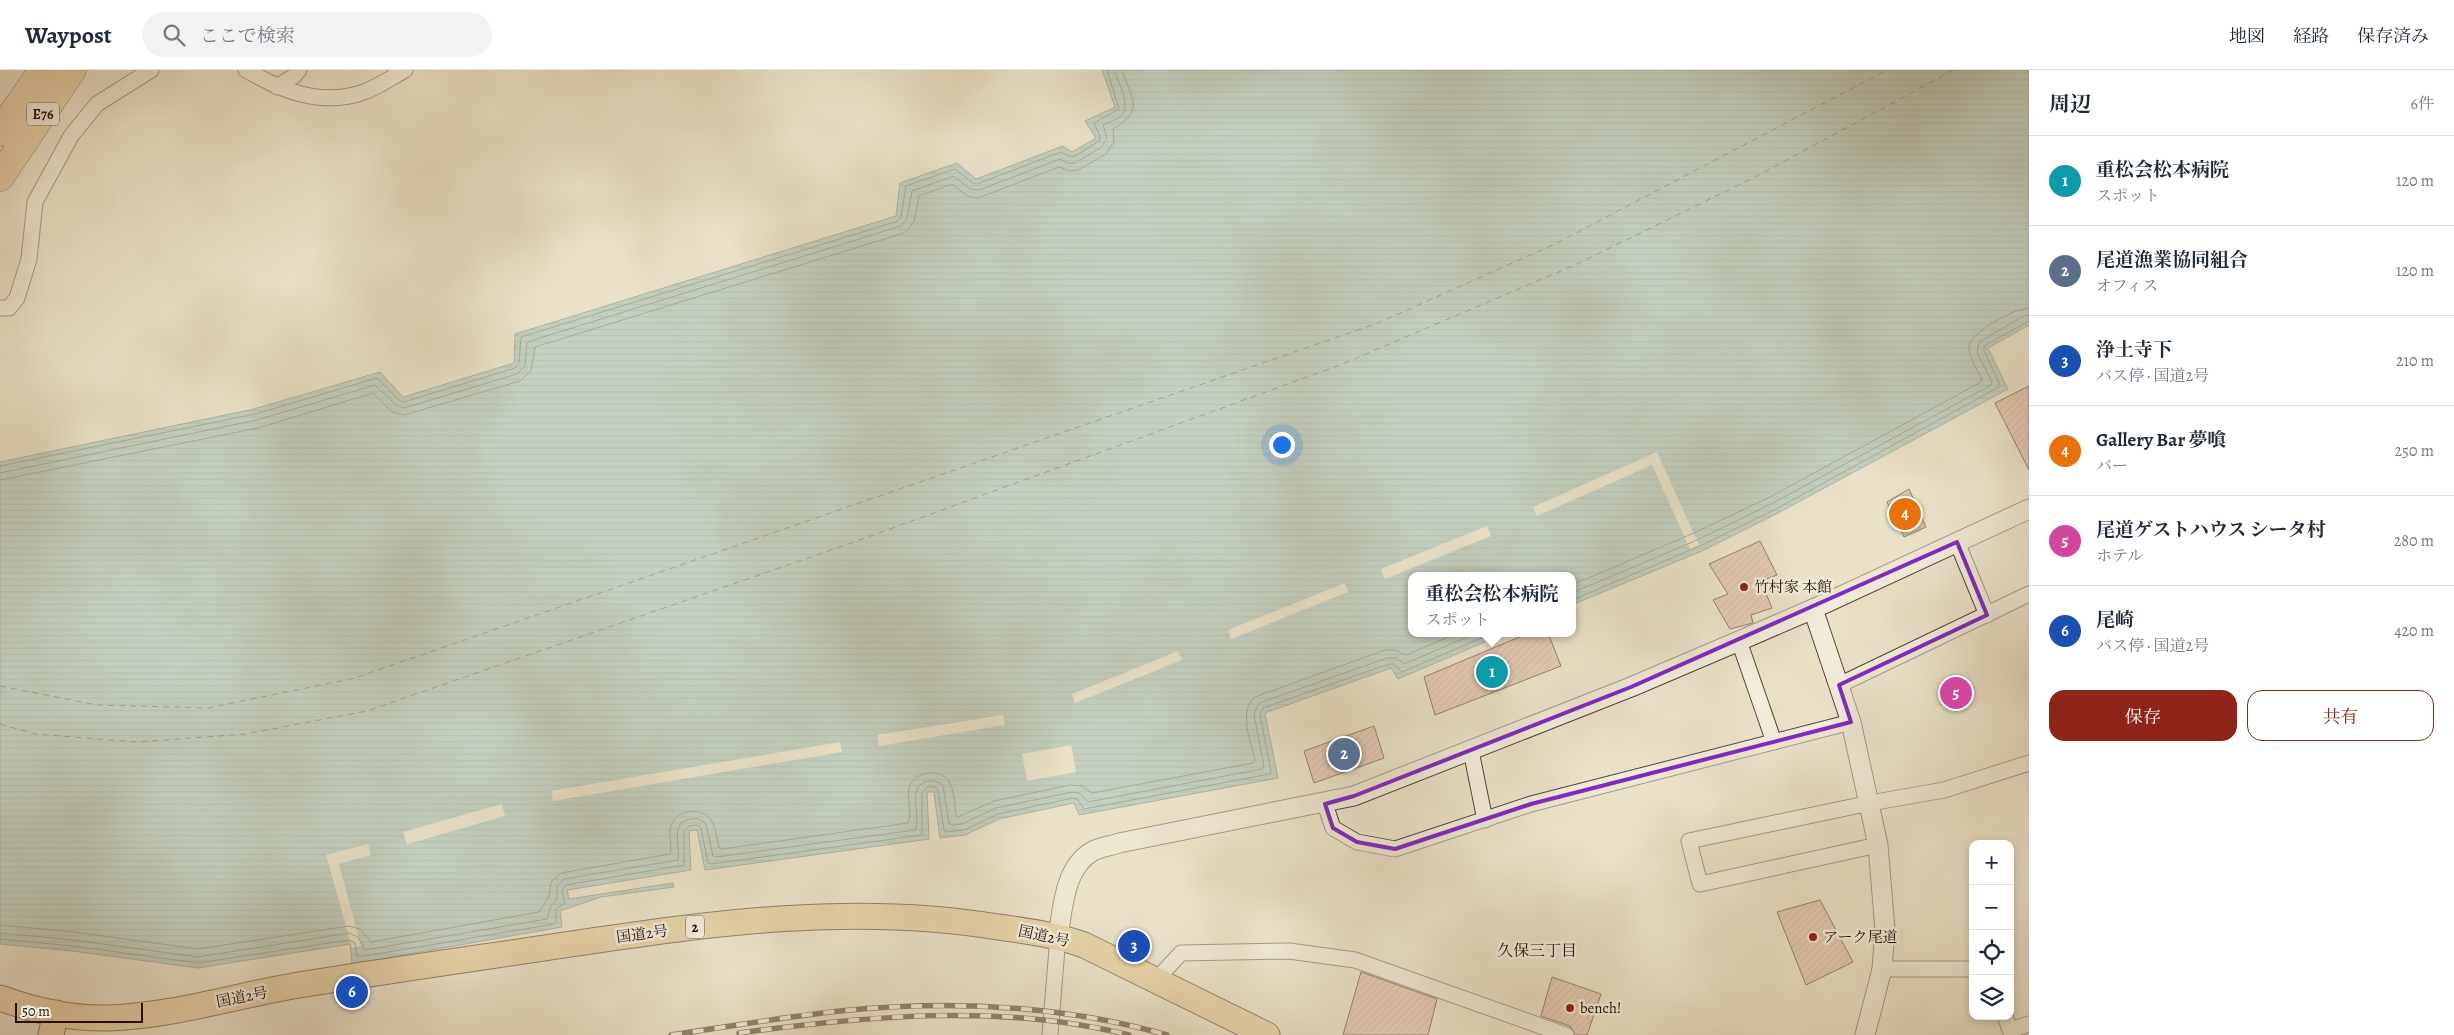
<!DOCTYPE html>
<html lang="ja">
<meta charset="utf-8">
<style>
body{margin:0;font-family:Alegreya,"Noto Serif JP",serif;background:#f2f2f3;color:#1f2937}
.controls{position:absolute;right:15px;bottom:15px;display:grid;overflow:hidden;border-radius:10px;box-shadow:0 2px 8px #0003}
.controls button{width:45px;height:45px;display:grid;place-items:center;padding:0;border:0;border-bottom:1px solid #e0e1e3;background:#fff;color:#1f2937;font:25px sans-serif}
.scale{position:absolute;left:15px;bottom:12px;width:128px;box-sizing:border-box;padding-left:5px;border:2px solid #280f05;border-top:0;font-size:14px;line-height:18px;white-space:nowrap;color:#280f05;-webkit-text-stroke:4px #f1ecdb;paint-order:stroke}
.you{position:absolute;left:1281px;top:374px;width:18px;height:18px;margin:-12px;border:4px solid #fff;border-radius:50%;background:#1a73e8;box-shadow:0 0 0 8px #1a73e833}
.badge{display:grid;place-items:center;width:32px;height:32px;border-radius:50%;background:#8f2418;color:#fff;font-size:16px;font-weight:700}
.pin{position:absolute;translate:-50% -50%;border:2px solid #fff;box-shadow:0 1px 5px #0006}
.popup{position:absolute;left:1408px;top:502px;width:168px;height:65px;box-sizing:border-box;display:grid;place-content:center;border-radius:10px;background:#fff;filter:drop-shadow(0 1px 4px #0005);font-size:16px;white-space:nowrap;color:#747a83}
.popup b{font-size:19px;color:#1f2937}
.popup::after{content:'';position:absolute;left:50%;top:100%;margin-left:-10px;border:10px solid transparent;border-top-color:#fff}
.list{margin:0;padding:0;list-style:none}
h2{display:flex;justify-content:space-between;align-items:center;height:65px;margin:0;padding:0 20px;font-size:21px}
h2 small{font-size:16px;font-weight:400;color:#747a83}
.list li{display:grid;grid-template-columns:32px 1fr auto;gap:15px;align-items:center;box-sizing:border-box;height:90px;padding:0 20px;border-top:1px solid #e0e1e3}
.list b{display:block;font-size:19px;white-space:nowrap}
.list p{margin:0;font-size:16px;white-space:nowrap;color:#747a83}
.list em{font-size:16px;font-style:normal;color:#747a83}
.actions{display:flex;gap:10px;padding:15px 20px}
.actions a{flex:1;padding:11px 0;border:1px solid #8f2418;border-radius:15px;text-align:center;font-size:18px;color:#8f2418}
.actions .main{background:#8f2418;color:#fff}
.icon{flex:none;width:28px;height:28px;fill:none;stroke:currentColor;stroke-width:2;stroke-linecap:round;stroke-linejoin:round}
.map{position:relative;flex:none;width:2029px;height:965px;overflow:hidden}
header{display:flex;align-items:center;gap:30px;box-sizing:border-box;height:70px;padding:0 25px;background:#fff;border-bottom:1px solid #e0e1e3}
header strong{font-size:24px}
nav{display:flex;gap:28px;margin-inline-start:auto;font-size:18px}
.search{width:350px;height:45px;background:#f2f2f3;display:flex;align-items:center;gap:12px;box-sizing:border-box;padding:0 18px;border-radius:28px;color:#747a83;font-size:19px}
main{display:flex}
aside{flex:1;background:#fff}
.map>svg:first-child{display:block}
.water{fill:url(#water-rules);stroke:#6b7772}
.pier{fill:#eae2c8}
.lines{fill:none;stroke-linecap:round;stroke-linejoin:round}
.shore{stroke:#606660;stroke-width:1}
.ferry{stroke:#4f4c44;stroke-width:1;stroke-dasharray:6 5;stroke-linecap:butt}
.building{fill:url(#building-hatch);stroke:#280f05}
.minor-casing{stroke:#584436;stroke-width:17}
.tertiary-casing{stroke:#584436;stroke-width:21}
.trunk-casing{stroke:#280f05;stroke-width:27}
.motorway-casing{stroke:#280f05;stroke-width:29}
.minor{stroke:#f1ecdb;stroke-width:15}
.tertiary{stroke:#f1ecdb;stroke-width:19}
.trunk{stroke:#e5c184;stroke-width:25}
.motorway{stroke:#e5c184;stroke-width:28}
.rail-casing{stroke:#280f05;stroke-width:5.5}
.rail{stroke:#f1ecdb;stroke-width:4;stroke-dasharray:11;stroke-linecap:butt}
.marked{fill:none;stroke:#7b2cbf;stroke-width:4;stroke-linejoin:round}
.poi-dot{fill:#8f2418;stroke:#f1ecdb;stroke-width:2}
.labels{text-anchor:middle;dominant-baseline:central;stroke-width:5;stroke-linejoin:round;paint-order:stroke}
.shield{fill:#f1ecdb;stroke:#645145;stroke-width:1}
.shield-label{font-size:14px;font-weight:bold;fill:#280f05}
.poi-label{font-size:15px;fill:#280f05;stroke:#f1ecdb;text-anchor:start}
.street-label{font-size:15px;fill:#280f05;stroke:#f1ecdb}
.neighbourhood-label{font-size:16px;fill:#280f05;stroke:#f1ecdb}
</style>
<header>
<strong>Waypost</strong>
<div class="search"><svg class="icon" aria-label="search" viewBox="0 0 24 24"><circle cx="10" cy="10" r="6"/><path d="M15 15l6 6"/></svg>ここで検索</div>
<nav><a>地図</a><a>経路</a><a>保存済み</a></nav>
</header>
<main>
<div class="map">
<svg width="2029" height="965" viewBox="0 0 2029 965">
<defs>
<pattern id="water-rules" width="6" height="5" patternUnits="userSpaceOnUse" patternTransform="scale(1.25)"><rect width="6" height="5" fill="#98bdba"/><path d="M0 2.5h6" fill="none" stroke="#83a19e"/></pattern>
<pattern id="building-hatch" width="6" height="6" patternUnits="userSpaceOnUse" patternTransform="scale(1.25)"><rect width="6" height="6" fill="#deae9c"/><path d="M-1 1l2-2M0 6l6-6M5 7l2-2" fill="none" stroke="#be9485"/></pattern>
</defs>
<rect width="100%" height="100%" fill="#eae2c8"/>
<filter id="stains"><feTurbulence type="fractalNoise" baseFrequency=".004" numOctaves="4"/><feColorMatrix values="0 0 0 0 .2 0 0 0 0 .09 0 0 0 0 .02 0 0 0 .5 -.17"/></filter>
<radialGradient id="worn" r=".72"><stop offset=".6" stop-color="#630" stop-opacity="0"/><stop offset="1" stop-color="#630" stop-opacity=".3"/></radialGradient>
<path class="water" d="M1102 0H2029V255L1988 278 2008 319 1778 443 1702 481 1572 535V506H1412V563H1506L1398 609 1391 598 1265 643 1278 708 1079 745 1074 733 999 749 965 765 940 768 934 722H927L929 769 705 800 697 760 689 761 691 800 567 820 569 829 673 813 674 817 601 827 560 841 562 857 352 894 350 874 198 898 72 881 0 874V392L254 339 380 302 403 327 514 293 515 264 896 146 900 113 957 93 976 109 1063 76 1072 82 1096 68 1085 51 1115 37Z"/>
<g class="pier">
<path d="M1657 382 1699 475 1690 479 1652 395 1537 446 1533 437Z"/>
<path d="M1487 456 1491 466 1385 509 1381 499Z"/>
<path d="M1345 513 1348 522 1231 569 1228 560Z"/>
<path d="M1178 581 1182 590 1075 633 1072 624Z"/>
<path d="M1003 645 1005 655 879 676 877 665Z"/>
<path d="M840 672 842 682 553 731 551 721Z"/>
<path d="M1071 675 1076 702 1027 711 1022 684Z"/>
<path d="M502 734 505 746 407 774 403 762Z"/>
<path d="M368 774 371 785 339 794 361 876 352 878 326 785Z"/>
</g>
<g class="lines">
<g class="shore">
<path d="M0 396 255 344 377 308 399 330 404 332 515 298 519 293 521 267 898 151 901 147 906 116 955 99 973 113 977 114 1061 82 1070 87 1075 86 1099 71 1100 66 1094 53 1119 39 1107 0"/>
<path d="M0 403 257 350 375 315 396 335 404 338 517 304 525 296 527 272 901 156 907 149 912 121 954 106 970 119 979 120 1060 89 1068 93H1075L1102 77 1107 68 1103 55C1109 52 1116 50 1121 46 1132 36 1118 11 1114 0"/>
<path d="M0 410 258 358 373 323 392 342 404 345 520 311 531 301 535 277 904 163 914 152 919 126 952 114 967 126 978 128 1059 97 1070 101 1078 100 1106 84 1114 72 1113 59C1145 40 1132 30 1122 0"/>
<path d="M1572 515 1694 463 1770 427 1981 312 1982 309C1977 299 1968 287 1969 276 1971 262 2015 238 2029 238"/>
<path d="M1572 523 1697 470 1773 433 1991 315 1992 312 1977 282 1979 272 2022 247 2029 245"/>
<path d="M1572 530 1700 476 1776 439 1999 317 2000 315 1984 281V276L2029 251"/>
<path d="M0 855 74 862 198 879 349 856 360 859 371 872 539 842 549 826 551 812 561 803 670 784C673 774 667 763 672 753 675 747 681 743 688 742 713 738 715 758 719 778L722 779 908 753C915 739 898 714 921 705 926 703 934 702 940 704 955 710 954 731 956 745L958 747 994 731 1070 715 1082 716 1092 723 1253 693 1255 690C1251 672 1238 641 1255 627L1385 580H1395L1406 585 1458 563"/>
<path d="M0 863 73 870 198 887 349 863 358 867 365 880 547 849 551 836 557 829V816L564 809 678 790C681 776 669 752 691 749 697 748 701 749 706 754L713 786 716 787 915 760C922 746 905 714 929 711 935 710 939 712 943 716L949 753 952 755 962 754 996 738 1072 722 1080 723 1088 732 1262 699 1264 696 1254 644 1259 633 1387 588H1396L1404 594 1477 563"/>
<path d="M0 869 73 876 198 893 349 870 355 873 357 886 359 887 554 854 556 852V839L565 833 562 820 566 815 684 795V761L689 756 697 755 701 758 708 793 711 794 922 765V723L927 717H935L938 721 944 760 946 762 964 760 998 744 1073 728 1078 730 1084 739 1270 704 1271 701 1260 645 1263 638 1389 594H1394L1402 602 1493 563"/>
</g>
<g class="ferry">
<path d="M0 616 97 635 208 638 355 608 1378 253 1555 174 1887 0"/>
<path d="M0 654 35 664 137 672 246 664 367 641 854 472 1340 295 1575 195 1755 107 1954 0"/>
</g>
</g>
<g class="building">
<path d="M2029 316V400L1995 333Z"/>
<path d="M1909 419 1926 457 1904 467 1887 432Z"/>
<path d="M1760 471 1777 505 1761 511 1772 538 1751 545 1753 553 1730 559 1713 530 1728 524 1709 494Z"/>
<path d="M1529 563H1548L1561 596 1435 645 1424 607Z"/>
<path d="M1374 656 1384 688 1314 713 1304 681Z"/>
<path d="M1820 830 1853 892 1806 915 1777 842Z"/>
<path d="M1361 902 1437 929 1428 965H1343Z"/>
<path d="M1552 907 1601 924 1587 965H1575L1570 956 1541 946Z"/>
</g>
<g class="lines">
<defs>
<g id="minor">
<path d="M246 0C282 21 322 37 364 22 378 17 392 7 405 0"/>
<path d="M277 17 294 6 299 0"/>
<path d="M0 238H9L17 228 29 189 35 132 71 66 97 34 151 0"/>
<path d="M1957 472 1987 545"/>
<path d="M1739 571 1774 672"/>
<path d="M1839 615 2029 524"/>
<path d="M1471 681 1485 750"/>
<path d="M1325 734 1333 758 1357 772 1395 779 1531 734 1851 652"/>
<path d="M1878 775 1700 814 1689 771 1870 733 1944 720 2029 693"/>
<path d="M1882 899H1973"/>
<path d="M1156 910 1181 883 1289 881 1355 890 1566 965"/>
<path d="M2005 946 2010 960 2029 954"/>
<path d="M1050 965 1058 866"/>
</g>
<g id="tertiary">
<path d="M1813 539 1851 652 1878 775 1885 860 1882 899 1865 965"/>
<path d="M1058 866C1063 838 1064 797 1093 781 1100 777 1111 776 1119 773L1354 726 1631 617 1739 571 1813 539 2029 439"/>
</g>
<g id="trunk">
<path d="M0 928C33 940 73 949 108 948 171 946 231 927 293 916 385 901 478 888 571 874 712 853 856 833 998 857 1028 861 1056 865 1084 875L1267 965"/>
<path d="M51 965 56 943"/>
</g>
<g id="motorway">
<path d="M0 62 43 0"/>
<path d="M0 107 72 0"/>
</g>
</defs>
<use href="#minor" class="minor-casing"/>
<use href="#tertiary" class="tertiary-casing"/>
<use href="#trunk" class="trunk-casing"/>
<use href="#motorway" class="motorway-casing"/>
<use href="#minor" class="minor"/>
<use href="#tertiary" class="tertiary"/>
<use href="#trunk" class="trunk"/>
<use href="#motorway" class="motorway"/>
<defs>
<g id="rail">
<path d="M739 963C868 946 1002 933 1129 965"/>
<path d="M671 965C727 957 783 947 840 941 948 930 1062 935 1167 965"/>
</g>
</defs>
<use href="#rail" class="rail-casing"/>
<use href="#rail" class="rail"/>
</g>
<path d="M0 0H2029V965H0ZM1957 472 1987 545 1839 615 1851 652 1531 734 1395 779 1357 772 1333 758 1325 734 1354 726 1631 617Z" fill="#eae2c8" fill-opacity=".55" fill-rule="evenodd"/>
<path class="marked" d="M1957 472 1987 545 1839 615 1851 652 1531 734 1395 779 1357 772 1333 758 1325 734 1354 726 1631 617Z"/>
<g class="poi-dot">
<circle cx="1744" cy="517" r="5"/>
<circle cx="1813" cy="867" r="5"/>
<circle cx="1570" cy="938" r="5"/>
</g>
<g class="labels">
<g class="shield">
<rect x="27" y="32.5" width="32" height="23" rx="4"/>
<rect x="686" y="845.5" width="18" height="23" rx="4"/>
</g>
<g class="shield-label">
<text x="43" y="44">E76</text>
<text x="695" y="857">2</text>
</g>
<g class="poi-label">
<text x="1754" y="517">竹村家 本館</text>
<text x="1823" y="867">アーク尾道</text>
<text x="1580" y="938">bench!</text>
</g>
<g class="street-label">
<text transform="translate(642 864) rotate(-8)">国道2号</text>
<text transform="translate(1044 866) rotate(12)">国道2号</text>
<text transform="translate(242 927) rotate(-11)">国道2号</text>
</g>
<g class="neighbourhood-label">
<text x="1537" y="881">久保三丁目</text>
</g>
</g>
<rect width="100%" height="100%" filter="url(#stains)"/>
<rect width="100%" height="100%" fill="url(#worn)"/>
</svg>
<div class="controls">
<button>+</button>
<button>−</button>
<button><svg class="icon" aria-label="locate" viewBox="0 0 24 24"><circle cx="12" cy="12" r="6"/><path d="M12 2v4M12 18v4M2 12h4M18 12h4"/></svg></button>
<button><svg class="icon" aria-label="layers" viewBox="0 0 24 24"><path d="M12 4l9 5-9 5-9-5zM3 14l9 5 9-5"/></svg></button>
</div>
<div class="scale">50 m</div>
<div class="you"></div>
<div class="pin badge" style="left:1492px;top:602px;background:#0f9aa8">1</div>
<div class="popup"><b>重松会松本病院</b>スポット</div>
<div class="pin badge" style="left:1344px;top:684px;background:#5c6f8a">2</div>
<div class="pin badge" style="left:1134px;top:876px;background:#1a4fb4">3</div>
<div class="pin badge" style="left:1905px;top:444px;background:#e8710a">4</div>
<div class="pin badge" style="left:1956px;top:623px;background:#d1479c">5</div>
<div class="pin badge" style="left:352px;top:922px;background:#1a4fb4">6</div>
</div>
<aside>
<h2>周辺<small>6件</small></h2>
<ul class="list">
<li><span class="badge" style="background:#0f9aa8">1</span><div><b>重松会松本病院</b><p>スポット</p></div><em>120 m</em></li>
<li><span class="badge" style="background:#5c6f8a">2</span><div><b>尾道漁業協同組合</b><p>オフィス</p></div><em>120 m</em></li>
<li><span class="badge" style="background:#1a4fb4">3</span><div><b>浄土寺下</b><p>バス停 · 国道2号</p></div><em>210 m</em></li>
<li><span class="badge" style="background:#e8710a">4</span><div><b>Gallery Bar 夢喰</b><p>バー</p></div><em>250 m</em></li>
<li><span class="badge" style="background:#d1479c">5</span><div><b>尾道ゲストハウス シータ村</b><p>ホテル</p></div><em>280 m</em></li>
<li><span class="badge" style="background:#1a4fb4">6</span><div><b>尾崎</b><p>バス停 · 国道2号</p></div><em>420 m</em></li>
</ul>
<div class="actions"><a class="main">保存</a><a>共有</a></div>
</aside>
</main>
